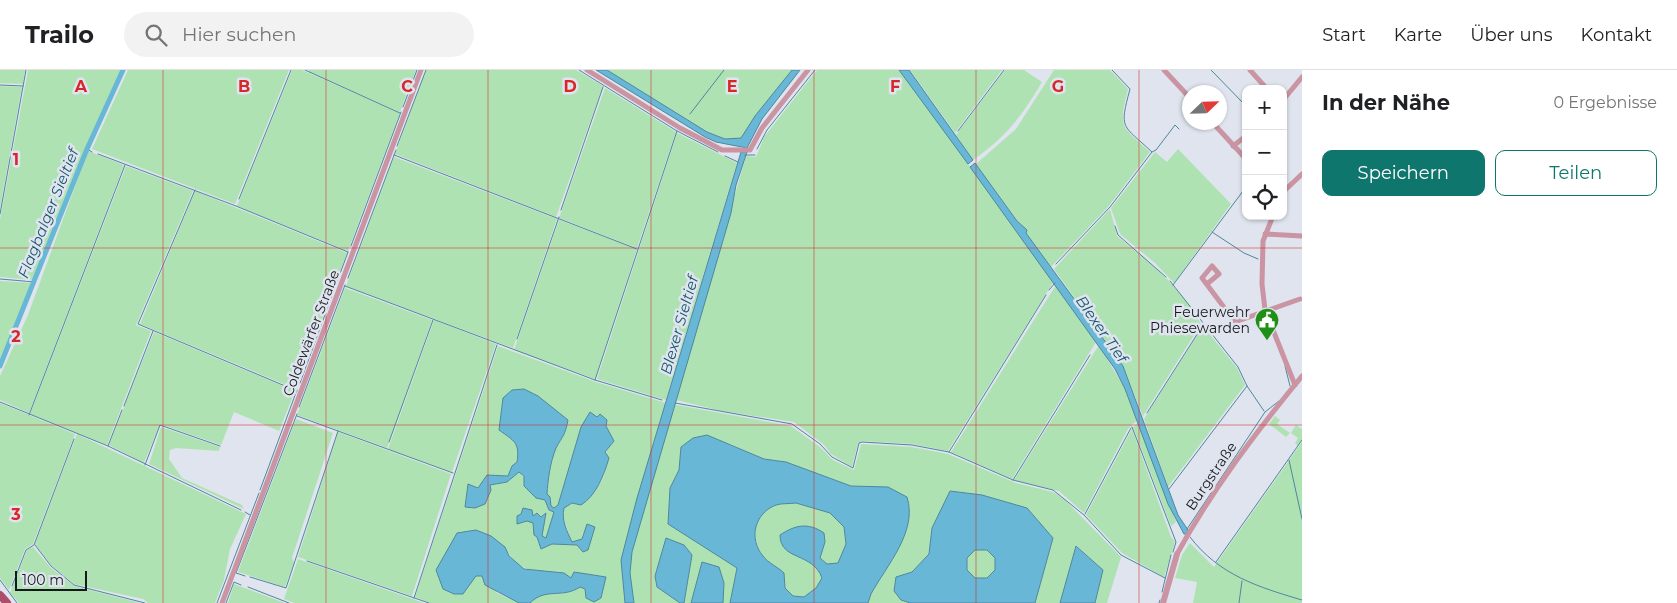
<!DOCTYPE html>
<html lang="de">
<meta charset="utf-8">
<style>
body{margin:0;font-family:Montserrat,sans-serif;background:#f2f2f2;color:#202124}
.controls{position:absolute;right:15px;top:15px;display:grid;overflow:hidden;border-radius:10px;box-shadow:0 1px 4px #0004}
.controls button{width:45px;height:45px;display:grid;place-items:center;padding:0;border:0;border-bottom:1px solid #e0e0e0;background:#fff;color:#202124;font:25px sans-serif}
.compass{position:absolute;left:1182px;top:15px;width:45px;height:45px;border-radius:50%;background:#fff;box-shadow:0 1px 4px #0004;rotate:67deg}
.scale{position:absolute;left:15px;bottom:12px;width:72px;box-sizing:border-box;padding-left:5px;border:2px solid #16181c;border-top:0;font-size:14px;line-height:18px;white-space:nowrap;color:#16181c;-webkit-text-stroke:4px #dfe4ee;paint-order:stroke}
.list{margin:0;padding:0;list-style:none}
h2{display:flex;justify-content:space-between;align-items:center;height:65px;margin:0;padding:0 20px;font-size:21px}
h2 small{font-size:16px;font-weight:400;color:#757577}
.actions{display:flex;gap:10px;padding:15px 20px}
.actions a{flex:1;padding:11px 0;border:1px solid #0f766e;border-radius:10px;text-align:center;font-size:18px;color:#0f766e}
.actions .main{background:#0f766e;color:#fff}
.icon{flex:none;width:28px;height:28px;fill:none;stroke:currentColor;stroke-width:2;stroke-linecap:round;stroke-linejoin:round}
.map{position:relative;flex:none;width:1302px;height:533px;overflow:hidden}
header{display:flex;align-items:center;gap:30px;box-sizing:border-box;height:70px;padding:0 25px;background:#fff;border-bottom:1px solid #e0e0e0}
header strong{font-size:24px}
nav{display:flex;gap:28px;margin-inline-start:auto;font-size:18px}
.search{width:350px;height:45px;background:#f2f2f2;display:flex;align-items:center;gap:12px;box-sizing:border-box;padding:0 18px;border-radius:28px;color:#757577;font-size:19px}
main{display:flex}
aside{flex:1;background:#fff}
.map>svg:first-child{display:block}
.green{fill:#afe2b3;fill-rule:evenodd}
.water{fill:#68b7d6;stroke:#4f879e;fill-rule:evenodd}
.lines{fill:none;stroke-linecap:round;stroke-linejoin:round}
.stream{stroke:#4f879e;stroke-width:1}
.canal{stroke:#68b7d6;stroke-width:5}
.minor{stroke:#ca94a2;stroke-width:5}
.tertiary{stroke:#ca94a2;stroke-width:6}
.primary{stroke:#ac4d6c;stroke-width:8}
.grid{fill:none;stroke:#d62828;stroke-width:1;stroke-opacity:0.55}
.labels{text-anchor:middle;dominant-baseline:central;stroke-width:5;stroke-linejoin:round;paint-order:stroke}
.poi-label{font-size:14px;fill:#16181c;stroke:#dfe4ee;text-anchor:end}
.street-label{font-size:14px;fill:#16181c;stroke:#dfe4ee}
.water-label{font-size:15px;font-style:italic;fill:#17566d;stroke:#dfe4ee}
.grid-label{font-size:16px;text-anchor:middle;font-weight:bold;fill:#d62828;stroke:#dfe4ee;stroke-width:5;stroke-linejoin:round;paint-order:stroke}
</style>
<header>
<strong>Trailo</strong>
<div class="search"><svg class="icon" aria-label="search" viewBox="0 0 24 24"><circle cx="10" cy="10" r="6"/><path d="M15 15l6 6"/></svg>Hier suchen</div>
<nav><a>Start</a><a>Karte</a><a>Über uns</a><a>Kontakt</a></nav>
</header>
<main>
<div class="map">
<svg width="1302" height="533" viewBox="0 0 1302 533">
<rect width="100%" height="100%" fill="#dfe4ee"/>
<g class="green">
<path d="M0 0H25L23 14 0 13Z"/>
<path d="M28 0H121L88 72 34 210 0 207V149Z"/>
<path d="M128 0H289L235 134 92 79Z"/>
<path d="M292 0H302L400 43 348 181 237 136Z"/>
<path d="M309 0H416L400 42 309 2Z"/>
<path d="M426 0H576L603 16 556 147 395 84Z"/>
<path d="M607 0H795L741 69H725L707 62Z"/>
<path d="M817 0H899L1054 211 948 381 913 374 862 371 858 373 852 397 831 384 824 375 794 352 722 341 676 330 746 86 756 87 764 67Z"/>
<path d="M910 0H1002L955 63Z"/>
<path d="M1005 0H1024L1042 12C1021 47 1007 66 973 90L956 65Z"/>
<path d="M1054 0H1110L1128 19C1118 59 1121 55 1150 82L1108 137 1051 197 976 94 1016 59Z"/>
<path d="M0 16 22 17 0 138Z"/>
<path d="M605 18 676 62 637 178 559 148Z"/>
<path d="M677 63 737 93 666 330 597 309Z"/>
<path d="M1178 79 1231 134 1174 213 1155 193 1120 164 1111 138 1155 82 1167 92Z"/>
<path d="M88 81 124 95 29 343 0 330V306L28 245Z"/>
<path d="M394 87 557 149 513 278 346 216Z"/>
<path d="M126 96 193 121 136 255 151 261 107 375 30 344Z"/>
<path d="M195 121 347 183 296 319 140 254Z"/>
<path d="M1110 139 1117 166 1150 193 1168 210 1191 237 1201 254 1143 346 1123 296 1054 199Z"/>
<path d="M559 150 637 179 595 309 514 280Z"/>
<path d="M0 211 33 213 0 290Z"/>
<path d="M1056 215 1096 272 1012 409 951 382Z"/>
<path d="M345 218 432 250 387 378 297 345Z"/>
<path d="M434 250 496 274 452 402 388 379Z"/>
<path d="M1203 256 1237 298 1245 315 1168 417 1144 349Z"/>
<path d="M154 262 295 321 279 361 234 342 221 375 160 354 144 393 109 375Z"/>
<path d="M1099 275 1125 319 1137 350 1128 359 1084 443 1059 421 1014 410Z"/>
<path d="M498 276 596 312 666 333 791 356 820 377 833 390 854 400 861 374 912 377 948 384 1016 413 1053 422 1064 429 1121 487 1107 533H1095L1103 500 1077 476 1060 533H1035L1053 468 951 421 932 458 929 484 912 502 901 530 909 533H868L888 417 851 416 786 392 764 389 730 374 681 377 679 400 670 418 668 454 737 498 730 533H723L724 513 702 492 691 533H684L692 485 667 468 655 506 657 517 680 533H530C546 517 562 529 580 517L601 528C592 522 582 513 572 508 545 496 520 510 505 477L476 506H482L497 523 519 533H430L415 527ZM553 339 568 350C565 366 562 365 556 378 550 393 548 409 547 425L550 427 551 436 555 438 558 435 590 342 606 356 614 371C599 385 610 393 603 408 599 416 589 430 581 435L572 433 564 438 562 445 572 472 582 469 583 461V482L577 475 552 474 541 479 537 467 534 465 533 452 527 451 546 444 542 466 546 468 554 442 549 440 545 430 519 402 507 412 489 415 465 437 469 414 478 418 487 405 508 406C516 394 522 386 516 372Z"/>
<path d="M0 333 75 364 33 474 25 479 9 520 0 508Z"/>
<path d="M1275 346 1280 350 1277 354 1290 363 1286 367 1269 354Z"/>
<path d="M296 349 333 363 292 488 294 493 285 517 238 502Z"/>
<path d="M1138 353 1176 452 1171 456 1133 357Z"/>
<path d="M1296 355 1302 359V370L1298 376 1295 373 1298 368 1291 363Z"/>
<path d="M161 357 220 377 219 381 176 378 170 380 169 389 182 408 242 435 244 439 149 394Z"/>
<path d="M1132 359 1171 467 1175 472 1164 507 1122 483 1086 445Z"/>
<path d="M338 362 451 404 412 526 298 487Z"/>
<path d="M77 364 246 444 230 479 224 510 215 533H148L143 529 74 514 51 495 35 474Z"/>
<path d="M1302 372V533H1193L1197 512 1175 508 1182 485 1190 473 1214 497Z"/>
<path d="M796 433 830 443 844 457 846 474 838 493 827 494 820 488 825 472 794 485C807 490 817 493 822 508L816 518 804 527 793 526 785 518C786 498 770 497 762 485 750 467 754 443 776 435 782 433 790 434 796 433Z"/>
<path d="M33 477 51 498 74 516 140 533H19L10 523 27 480Z"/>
<circle cx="981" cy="494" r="15"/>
<path d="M298 489 424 533H425H294L284 529Z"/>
<path d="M234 514 285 533H228Z"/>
</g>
<g class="water">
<path d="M596 0H607L707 62 725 69 741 68 755 46 792 0H800L762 49 747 78 716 72 705 67Z"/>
<path d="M899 0H909L973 90 968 94Z"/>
<path d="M741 82H747L736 115 731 143 632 482 630 503 634 533H625L621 490 637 428Z"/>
<path d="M975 93 1017 151 1027 160 1026 163 1123 296 1178 445 1188 460 1186 464H1184L1168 434 1125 319 1115 299 970 97Z"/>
<path d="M524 319 538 326 568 350C565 366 563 365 556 378 550 393 548 409 547 424L550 427 551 436 554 438 558 435 581 357 590 342 597 347 600 344 607 350 606 356 614 371 605 382 609 388C604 405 596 426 581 435L572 433 564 438C561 450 567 461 572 472L582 469 587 454 595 457 588 480 583 482 577 475 552 474 541 479 537 467 534 465 533 453 527 451 517 454V446L521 444 523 438 532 440 533 446 537 443 541 447 546 443 542 466 546 468 554 442 549 440 545 430 536 428 524 416V406L519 402 507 412 490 415 491 420 485 434 475 438 465 437 468 414 478 418 487 405 508 406 512 396 517 392C520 372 514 371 499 360L503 328 512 320Z"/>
<path d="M707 365 764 389 786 392 851 416 888 417 907 427C918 461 887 495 871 524L868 533H730L737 498 668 454 670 418 679 400 681 377 693 368ZM796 433 830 443 844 457 846 474 838 493 827 494 820 488 825 472 824 463C808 452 795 455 780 465 780 491 813 482 822 508L816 518 804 527 793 526 785 518 784 503C778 497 768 493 763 486 748 468 755 443 776 435 782 433 790 434 796 433Z"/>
<path d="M950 421 982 425 1027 438 1053 468 1035 533H910L901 530 894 521 896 507 912 502 929 484 932 458ZM975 480H987L995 488V500L987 508H975L967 500V488Z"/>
<path d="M476 460 491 466 505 477 509 486 524 499 564 503 571 508 574 502 606 507 601 528 594 532 586 528 585 519 580 517C562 529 546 517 530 533H519L485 515 482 506H476L463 524H454L443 519 436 500 457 463Z"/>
<path d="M666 468 684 475 692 485 684 533H680L657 517 655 506Z"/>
<path d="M1076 476 1103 500 1095 533H1060Z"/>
<path d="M702 492 719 497 724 513 723 533H691Z"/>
</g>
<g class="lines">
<g class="stream">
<path d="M305 0 400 43"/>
<path d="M579 0 677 61 718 82"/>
<path d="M1211 0 1246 36"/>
<path d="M0 15 23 16"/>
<path d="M403 37 417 0"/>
<path d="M690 44 724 0"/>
<path d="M958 61 1004 0"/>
<path d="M397 76 426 0"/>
<path d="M87 79 92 82"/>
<path d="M757 79 767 60 815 0"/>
<path d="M1152 82 1156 80 1175 55 1179 59"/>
<path d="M98 84 236 136 348 182"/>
<path d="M394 85 637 179"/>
<path d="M745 85H755"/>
<path d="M725 86 738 92"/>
<path d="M195 120 138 254 297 321"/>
<path d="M239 129 291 0"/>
<path d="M561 140 603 17"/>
<path d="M0 144 26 0"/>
<path d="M1115 156 1118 165 1166 207"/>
<path d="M1212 162 1244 183 1258 189"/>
<path d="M351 176 401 42"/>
<path d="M1056 194 1110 137 1152 82C1122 54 1119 60 1130 19L1112 0"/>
<path d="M348 208 396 80"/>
<path d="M0 209 35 212"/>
<path d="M1170 211 1238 297 1247 316 1264 341"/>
<path d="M1173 215 1246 117"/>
<path d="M345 216 595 310 662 330"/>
<path d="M1049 220 1055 213"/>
<path d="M517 269 559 147"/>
<path d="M1285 296 1290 316"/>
<path d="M595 310 677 61"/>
<path d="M300 313 348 182"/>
<path d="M0 332 108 376 241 440"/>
<path d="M675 333 792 354 820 374 832 387 853 398 859 373 862 372 912 375 949 382 1013 410 1053 420 1084 445 1121 485 1165 508"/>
<path d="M124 336 153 261"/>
<path d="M299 337 345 215"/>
<path d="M1147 343 1203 255"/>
<path d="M29 345 125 95"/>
<path d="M297 346 453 403"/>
<path d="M1132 357 1176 472 1173 482"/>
<path d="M389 372 433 250"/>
<path d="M108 376 122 340"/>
<path d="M949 382 1046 225"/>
<path d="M1289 390 1302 449"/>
<path d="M145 395 160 355 220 376"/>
<path d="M1013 410 1090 285"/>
<path d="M1169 419 1247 316"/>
<path d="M260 420 297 320"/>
<path d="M245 442 250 445"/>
<path d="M1085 444 1131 358"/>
<path d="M1187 459 1265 342 1279 331"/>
<path d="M1190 467C1219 505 1258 517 1302 530"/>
<path d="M35 475 51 496 74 515 145 533"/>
<path d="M307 491 429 533"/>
<path d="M1216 492 1302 370"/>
<path d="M245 506 236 503 297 344"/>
<path d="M250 507 286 518 338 361"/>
<path d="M0 510 17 533"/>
<path d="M12 516 26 480 34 475 74 369"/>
<path d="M248 517 289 533"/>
<path d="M1162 522 1171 485"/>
<path d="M414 528 497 275"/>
<path d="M217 533 259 423"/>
<path d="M226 533 234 512 241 515"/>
<path d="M1159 533 1160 530"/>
<path d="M1239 533 1242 511"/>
</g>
<path class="canal" d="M0 296 87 79 123 0"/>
<g class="minor">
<path d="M587 0 680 58 722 80H750L762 58 808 0"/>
<path d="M1164 0 1190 28"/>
<path d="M1250 0 1267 19"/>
<path d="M1283 30 1302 7"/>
<path d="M1212 52 1246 89"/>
<path d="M1233 76 1246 66"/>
<path d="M1283 122 1302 104"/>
<path d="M1273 146 1263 171 1262 214 1265 240 1295 315"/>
<path d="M1265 164 1302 166"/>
<path d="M1207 214 1219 204 1212 196 1202 208 1235 252 1300 229"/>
<path d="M1177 484C1212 420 1256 362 1302 306"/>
<path d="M222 533 421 0"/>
</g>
<path class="tertiary" d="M1163 533 1177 484"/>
<path class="primary" d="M0 525 7 533"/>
</g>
<path class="grid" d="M163 0V533M326 0V533M488 0V533M651 0V533M814 0V533M976 0V533M1139 0V533M0 178H1302M0 355H1302"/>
<defs>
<symbol id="civic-pin" viewBox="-11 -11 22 30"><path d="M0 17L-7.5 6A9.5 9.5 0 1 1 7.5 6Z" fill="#208f16" stroke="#dfe4ee"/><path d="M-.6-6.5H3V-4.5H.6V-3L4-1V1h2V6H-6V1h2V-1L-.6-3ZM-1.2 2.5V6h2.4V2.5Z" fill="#fff"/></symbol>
</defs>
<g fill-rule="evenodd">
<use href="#civic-pin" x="1253" y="236" width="28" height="38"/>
</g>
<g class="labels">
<g class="poi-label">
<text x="1250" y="242">Feuerwehr<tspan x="1250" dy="16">Phiesewarden</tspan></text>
</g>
<g class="street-label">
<text transform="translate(311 263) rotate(-69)">Coldewärfer Straße</text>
<text transform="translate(1211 406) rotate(-56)">Burgstraße</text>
</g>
<g class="water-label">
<text transform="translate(48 143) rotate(-68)">Flagbalger Sieltief</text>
<text transform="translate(679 255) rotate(-74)">Blexer Sieltief</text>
<text transform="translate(1102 259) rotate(55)">Blexer Tief</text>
</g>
</g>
<g class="grid-label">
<text x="81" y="22">A</text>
<text x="244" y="22">B</text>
<text x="407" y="22">C</text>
<text x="570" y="22">D</text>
<text x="732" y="22">E</text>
<text x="895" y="22">F</text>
<text x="1058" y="22">G</text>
<text x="16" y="95">1</text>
<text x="16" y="272">2</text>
<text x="16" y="450">3</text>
</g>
</svg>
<div class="controls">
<button>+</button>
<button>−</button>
<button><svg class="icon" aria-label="locate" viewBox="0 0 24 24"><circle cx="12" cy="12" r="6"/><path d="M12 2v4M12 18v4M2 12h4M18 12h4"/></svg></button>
</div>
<svg class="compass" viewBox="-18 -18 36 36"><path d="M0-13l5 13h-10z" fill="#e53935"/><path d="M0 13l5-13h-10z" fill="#757577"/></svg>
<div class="scale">100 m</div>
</div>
<aside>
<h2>In der Nähe<small>0 Ergebnisse</small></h2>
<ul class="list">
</ul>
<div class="actions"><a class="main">Speichern</a><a>Teilen</a></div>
</aside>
</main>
